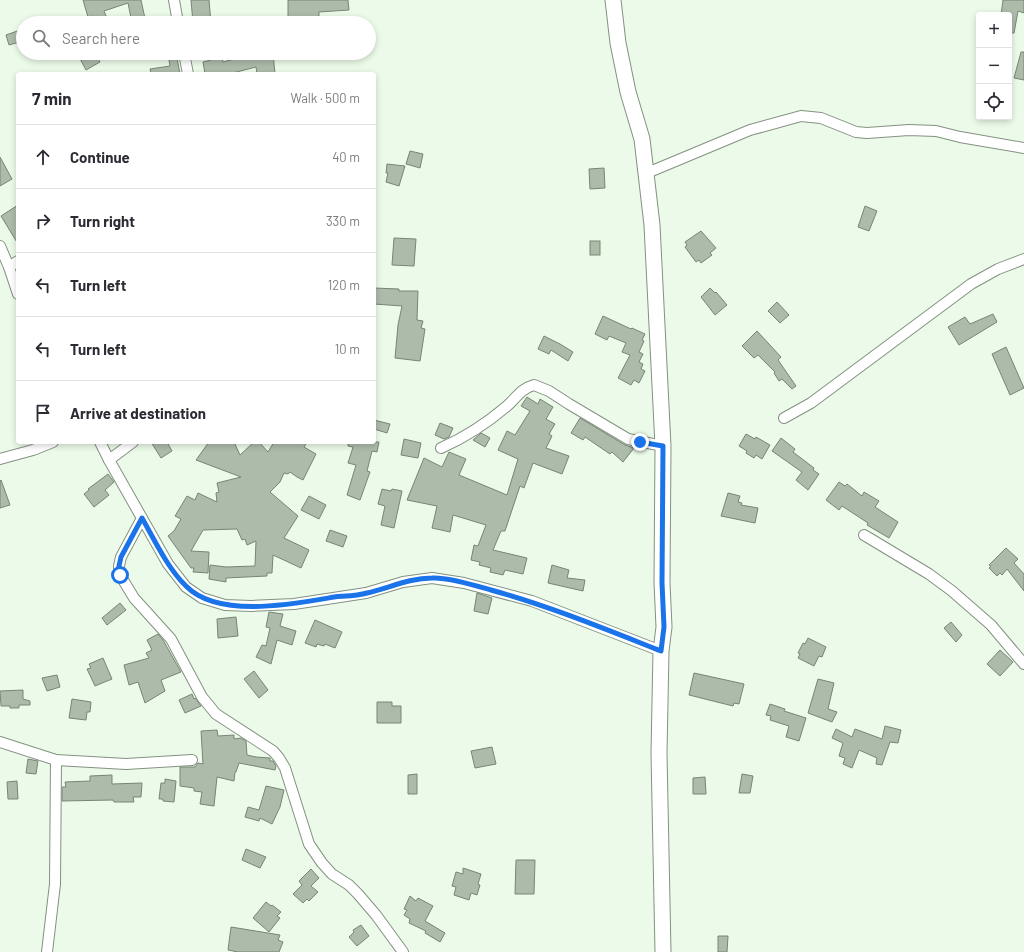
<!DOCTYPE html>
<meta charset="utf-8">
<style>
body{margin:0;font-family:Barlow,sans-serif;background:#f7f7f7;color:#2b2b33}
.controls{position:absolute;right:12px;top:12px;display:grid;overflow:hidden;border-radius:4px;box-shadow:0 2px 6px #0003}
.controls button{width:36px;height:36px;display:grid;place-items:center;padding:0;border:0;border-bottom:1px solid #e1e1e2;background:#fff;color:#2b2b33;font:20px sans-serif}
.stop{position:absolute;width:12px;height:12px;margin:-9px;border:3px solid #1a73e8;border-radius:50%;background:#fff}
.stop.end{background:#1a73e8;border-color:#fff;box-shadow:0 1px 4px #0008}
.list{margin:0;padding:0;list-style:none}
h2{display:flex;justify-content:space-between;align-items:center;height:52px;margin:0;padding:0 16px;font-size:17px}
h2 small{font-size:13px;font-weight:400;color:#7c7c81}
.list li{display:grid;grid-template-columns:26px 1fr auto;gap:12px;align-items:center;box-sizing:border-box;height:64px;padding:0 16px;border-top:1px solid #e1e1e2}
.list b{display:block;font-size:15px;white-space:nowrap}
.list em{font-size:13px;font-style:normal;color:#7c7c81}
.icon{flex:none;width:22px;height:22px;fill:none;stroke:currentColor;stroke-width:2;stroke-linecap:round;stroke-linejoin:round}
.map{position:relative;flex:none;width:1024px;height:952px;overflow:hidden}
.search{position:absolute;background:#fff;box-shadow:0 2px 6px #0003;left:16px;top:16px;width:360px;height:44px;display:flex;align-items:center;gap:10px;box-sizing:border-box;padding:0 14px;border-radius:22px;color:#7c7c81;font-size:15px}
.panel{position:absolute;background:#fff;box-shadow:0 2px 6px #0003;left:16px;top:72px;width:360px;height:372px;border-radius:4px}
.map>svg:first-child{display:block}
.building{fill:#adbbab;stroke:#788575}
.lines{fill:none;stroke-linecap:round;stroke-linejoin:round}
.street-casing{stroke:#849182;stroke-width:12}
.secondary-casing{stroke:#849182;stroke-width:17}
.street{stroke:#fff;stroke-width:10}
.secondary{stroke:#fff;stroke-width:15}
.route{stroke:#1a73e8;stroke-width:5}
</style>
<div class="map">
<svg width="1024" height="952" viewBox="0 0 1024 952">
<rect width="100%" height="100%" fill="#ecfbe9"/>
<g class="building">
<path d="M83 0H141L146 23H132L128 3 104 11 109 23H95L92 16 88 17Z"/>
<path d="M191 0H209L211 23H193Z"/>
<path d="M288 0H348L349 10 319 12V17H307V20L288 21Z"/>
<path d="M1003 0H1024V13L1018 11 1014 33H1009V15H1001Z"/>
<path d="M23 29V41L9 45 6 35Z"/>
<path d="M1021 52H1024V80L1014 78Z"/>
<path d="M77 53H95L100 62 86 70Z"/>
<path d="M257 53H273L275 74H257L256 67 229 74H205L203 62 211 60V57L221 55 223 62Z"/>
<path d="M177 58 180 74H151L150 69 170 66 169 60Z"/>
<path d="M410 151 423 154 420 168 406 164Z"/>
<path d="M0 157 12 179 0 186Z"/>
<path d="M387 164 405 166 399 186 386 182 388 173H386Z"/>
<path d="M604 168 605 188 590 189 589 169Z"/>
<path d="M18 205V244L1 216Z"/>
<path d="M865 206 877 211 869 231 858 227Z"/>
<path d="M701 231 716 248 710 253 712 255 701 263 699 260 696 262 685 247 687 245 685 242Z"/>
<path d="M394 238 416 239 414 266 392 265Z"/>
<rect x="590" y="241" width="10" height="14"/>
<path d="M374 288 399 289V291H418L417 320 423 321 421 328 425 329 420 361 395 358 398 325 402 306 374 304Z"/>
<path d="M710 288 715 293 716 292 727 305 715 315 701 297Z"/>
<path d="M777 302 789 315 780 323 768 311Z"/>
<path d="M993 314 997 322 959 345 948 327 965 317 970 324Z"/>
<path d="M603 316 631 329 632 328 645 334 642 340 644 341 639 352 643 354 639 362 643 364 641 369 645 371 639 383 634 380 631 385 618 378 630 355 622 352 626 343 609 336 607 340 595 334Z"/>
<path d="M757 331 781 357 778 360 796 386 792 389 782 379 779 381 774 373 775 372 758 355 754 358 742 346Z"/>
<path d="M544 336 560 344 573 352 568 361 551 350 549 354 538 349Z"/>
<path d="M1006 347 1024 388 1010 395 992 354Z"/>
<path d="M527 397 538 404 540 399 553 407 546 419 555 424 549 434 552 436 546 448 569 456 562 474 533 463 524 488 520 486 505 531H501L493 550 527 558 523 574 505 570 503 575 490 572 491 568 479 565 480 562 471 560 474 545 478 546 486 525 453 515 450 532 432 528 437 506 407 500 424 458 442 467 449 452 466 459 459 475 507 495 518 459 498 450 507 431 515 435 530 411 521 406Z"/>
<path d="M580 418 625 445 634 448 623 462 612 452 610 454 585 437 583 440 571 433Z"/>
<path d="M374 420 390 424 387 433 374 429Z"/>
<path d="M440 423 453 428 449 437 444 439 435 435Z"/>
<path d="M481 433 490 438 485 447 473 440Z"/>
<path d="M746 434 755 439 756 437 770 445 762 459 756 455 754 458 746 453 747 451 739 446Z"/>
<path d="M781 438 795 449 793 452 814 468 813 470 819 474 808 490 796 480 802 472 772 451Z"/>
<path d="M404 439 421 443 418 458 401 455Z"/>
<path d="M151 442H167L172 451 161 458Z"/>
<path d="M209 442H234L240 455 254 442H259L268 452 274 442H307L304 447 316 454 303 480 297 477 290 472 288 474 284 473 280 482 270 492 298 516 284 538 309 550 301 568 273 555 272 573H267V576L226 578V582L209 579 210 565 226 567 255 566 256 541 247 545 245 539 242 540 237 529 203 530 191 551 209 552 208 573 193 572 194 568H191L168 536 174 531 181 519 175 516 187 496 195 500 198 493 217 502 216 493 219 492 217 483 241 477 196 460Z"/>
<path d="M348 442H379L377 452 372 451 367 471 370 472 360 500 347 495 356 465 348 463 353 447 348 446Z"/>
<path d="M108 474 114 482 105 490 109 495 94 507 84 494 89 490 88 489Z"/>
<path d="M1 480 10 505 0 508V481Z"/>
<path d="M839 482 845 486 847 484 862 496 864 492 879 501 875 507 898 522 889 538 867 525 868 523 842 506 839 510 826 500Z"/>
<path d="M382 489 391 491 392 489 402 491 394 528 381 525 385 506 378 504Z"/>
<path d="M728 493 740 496 738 502 742 503 741 505 758 508 755 523 721 516Z"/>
<path d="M309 496 326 505 319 519 301 510Z"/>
<path d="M330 530 347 536 343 547 326 541Z"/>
<path d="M1006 548 1018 559 1014 563 1024 574V591L1007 569 1002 575 1000 573 997 576 989 568 991 566 989 565Z"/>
<path d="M552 565 569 570 567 578 585 580 583 591 548 583Z"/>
<path d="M477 593 492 598 488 614 474 611Z"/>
<path d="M120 603 126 610 107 625 102 618Z"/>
<path d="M269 612 283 614 280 626 296 631 292 645 277 640 271 664 256 657 262 645 266 646 270 628 266 627Z"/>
<path d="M236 617 238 636 218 638 217 619Z"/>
<path d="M315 620 342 632 335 648 325 644 324 646 317 644 316 647 305 643Z"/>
<path d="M951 622 962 635 956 642 944 628Z"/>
<path d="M158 634 163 640 181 672 161 680 165 691 145 703 138 682 129 685 124 665 149 658 146 653 152 650 147 640Z"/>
<path d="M808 638 826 647 822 657 819 656 814 666 798 658 800 654 798 653 803 643 805 644Z"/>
<path d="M1000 650 1013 662 1000 676 987 664Z"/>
<path d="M103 658 112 679 95 686 87 669 91 668 89 664Z"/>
<path d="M254 671 268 690 259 698 244 679Z"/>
<path d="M694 673 744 684 739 704 734 703 733 706 689 695Z"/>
<path d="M57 675 60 687 47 691 42 678Z"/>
<path d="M818 679 834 683 828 709 837 712 832 722 808 713Z"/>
<path d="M23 690V699L30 701V705H19V708H10V706H1L0 691Z"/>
<path d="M192 694 194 699 195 698 201 706 185 713 179 700Z"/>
<path d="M72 699 91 702 90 712H87L86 720 69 718Z"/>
<path d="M377 702H392V706H401V723H377Z"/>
<path d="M770 704 785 709 784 711 806 718 799 741 786 737 789 726 770 720 771 716 766 715Z"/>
<path d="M885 726 901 730 898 743 890 742 882 765 876 764 877 758 859 750 852 768 843 764 845 758 839 756 843 743 832 738 836 729 852 737 855 729 882 739Z"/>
<path d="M217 730 218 736 234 735V739L241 738 246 741 247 755 256 757 270 758V761H273L276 766 275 770 239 763 236 772H235L234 781 217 777 214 806 200 804 202 792 194 791V788L180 786V767H195L198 763 203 764 201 731Z"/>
<path d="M492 747 496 764 475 768 471 751Z"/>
<path d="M28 759 38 761 36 774 26 773Z"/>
<path d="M417 774V794H408V775Z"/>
<path d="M742 774 753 776 750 793H739Z"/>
<path d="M112 775V784L142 783 141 797H133L134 802H114L113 800 62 801V787H66L65 782 90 781V776Z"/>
<path d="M705 777 706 794H693V778Z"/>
<path d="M165 779 176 781 174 802 163 801V799H159L161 783H165Z"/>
<path d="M17 781 18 799H8L7 782Z"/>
<path d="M266 786 284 790 280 807 272 824 260 818 259 821 245 817 248 807 259 810Z"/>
<path d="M246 849 266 857 260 868 242 860Z"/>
<path d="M516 860H535L534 894H515Z"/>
<path d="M463 868 481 874 478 884 480 885 477 895 471 893 469 900 454 895 456 887 452 886 456 872 463 874Z"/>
<path d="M311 869 319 878 311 886 318 892 309 901 307 899 303 903 293 894 302 885 299 881Z"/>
<path d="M410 896 416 901 418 898 433 906 425 921 445 933 440 942 425 933 426 931 409 923 410 919 404 915 407 910 404 909Z"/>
<path d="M266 902 271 906 272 905 281 912 277 916 280 918 269 932 253 918Z"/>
<path d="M361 925 369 936 357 946 349 937 354 932 353 930Z"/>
<path d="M231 927 280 935 278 940 283 942 279 952H238L228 950Z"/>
<path d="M718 936H728L727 952H718Z"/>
</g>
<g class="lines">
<defs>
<g id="street">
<path d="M174 0 178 23"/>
<path d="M184 53 188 74"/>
<path d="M647 173 750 130 801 116 821 118 856 132 867 133 909 130 936 131 960 137 1024 148"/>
<path d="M0 246 9 267 18 294"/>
<path d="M9 267 18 261"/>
<path d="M784 418 811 403 971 284 998 269 1024 259"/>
<path d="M100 442 109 460 168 564 186 587 202 598 225 605 251 606 294 604 366 593 403 582 432 578 464 583 532 601 661 651"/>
<path d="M441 448C464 438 487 423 507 406 516 398 522 388 534 385L549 391 569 404 628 439 663 446"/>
<path d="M0 459 33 450 53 442"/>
<path d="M109 460 133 442"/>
<path d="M142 518 121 557 119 566 120 575 134 598 171 639 202 697 216 714 273 751 279 758 285 768 309 844 322 863 332 874 349 885 358 894 376 915 403 952"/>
<path d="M864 535 929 574 952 591 991 625 1024 664"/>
<path d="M0 742 56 760 126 764 192 760"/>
<path d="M47 952 55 884 56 760"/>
</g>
<path id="secondary" d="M613 0 618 43 628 92 642 139 652 225 663 446 662 583 664 627 661 651 659 753 663 952"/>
</defs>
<use href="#street" class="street-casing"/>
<use href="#secondary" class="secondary-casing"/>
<use href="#street" class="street"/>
<use href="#secondary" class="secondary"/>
</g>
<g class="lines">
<path class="route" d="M120 575 119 566 121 557 142 518C154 539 168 569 186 586 218 619 294 604 334 597 345 596 357 596 367 593 389 588 409 578 432 578 448 577 474 585 491 590 549 606 605 629 661 651L664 627 662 583 663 446 640 442"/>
</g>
</svg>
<div class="controls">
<button>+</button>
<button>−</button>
<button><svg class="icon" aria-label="locate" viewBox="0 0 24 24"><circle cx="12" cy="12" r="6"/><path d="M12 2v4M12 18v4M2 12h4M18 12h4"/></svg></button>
</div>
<div class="stop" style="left:120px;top:575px"></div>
<div class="stop end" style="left:640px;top:442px"></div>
<div class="search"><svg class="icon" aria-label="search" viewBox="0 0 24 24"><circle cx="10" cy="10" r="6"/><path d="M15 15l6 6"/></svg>Search here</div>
<section class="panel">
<h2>7 min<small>Walk · 500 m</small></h2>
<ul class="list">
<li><svg class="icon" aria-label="ahead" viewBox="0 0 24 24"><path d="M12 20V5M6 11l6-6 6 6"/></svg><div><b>Continue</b></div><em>40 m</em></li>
<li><svg class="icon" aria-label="right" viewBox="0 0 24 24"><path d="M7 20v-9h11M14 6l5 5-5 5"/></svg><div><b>Turn right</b></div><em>330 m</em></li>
<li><svg class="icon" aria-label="left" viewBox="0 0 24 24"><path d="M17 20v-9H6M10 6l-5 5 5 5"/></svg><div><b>Turn left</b></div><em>120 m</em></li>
<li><svg class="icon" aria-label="left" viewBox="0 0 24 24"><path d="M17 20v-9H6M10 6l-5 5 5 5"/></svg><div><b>Turn left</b></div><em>10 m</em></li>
<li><svg class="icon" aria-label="arrive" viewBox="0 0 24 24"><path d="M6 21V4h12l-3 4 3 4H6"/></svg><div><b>Arrive at destination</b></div></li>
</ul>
</section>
</div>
